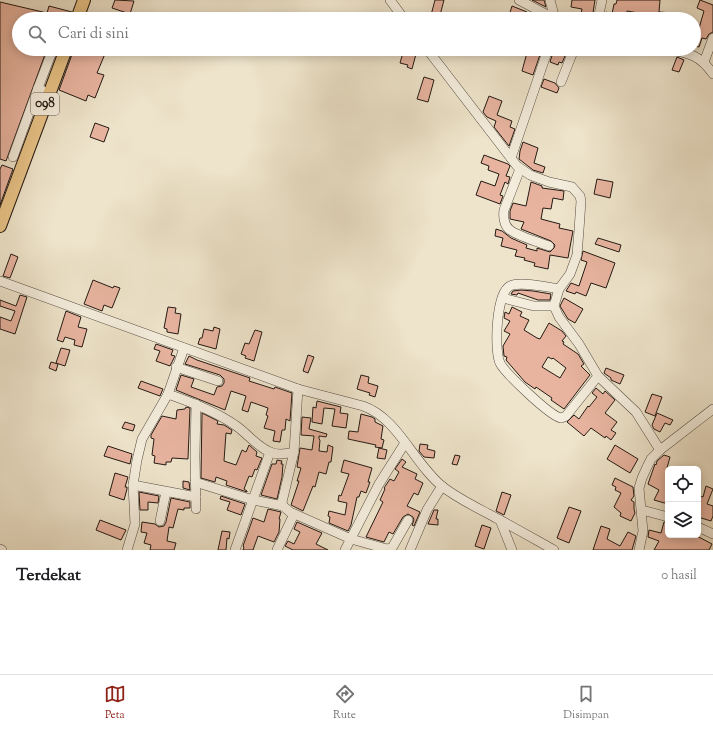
<!DOCTYPE html>
<html lang="id">
<style>
body{margin:0;font-family:"Sorts Mill Goudy",serif;background:#f2f2f2;color:#202124}
.controls{position:absolute;right:12px;bottom:12px;display:grid;overflow:hidden;border-radius:6px;box-shadow:0 2px 10px #0003}
.controls button{width:36px;height:36px;display:grid;place-items:center;padding:0;border:0;border-bottom:1px solid #e0e0e0;background:#fff;color:#202124;font:20px sans-serif}
.list{margin:0;padding:0;list-style:none}
h2{display:flex;justify-content:space-between;align-items:center;height:52px;margin:0;padding:0 16px;font-size:17px}
h2 small{font-size:13px;font-weight:400;color:#757577}
.icon{flex:none;width:22px;height:22px;fill:none;stroke:currentColor;stroke-width:2;stroke-linecap:round;stroke-linejoin:round}
.map{position:relative;flex:none;width:713px;height:550px;overflow:hidden}
.search{position:absolute;background:#fff;box-shadow:0 2px 10px #0003;left:12px;right:12px;top:12px;height:44px;display:flex;align-items:center;gap:10px;box-sizing:border-box;padding:0 14px;border-radius:22px;color:#757577;font-size:15px}
.sheet{height:124px;background:#fff}
nav{display:flex;justify-content:space-around;align-items:center;box-sizing:border-box;height:56px;border-top:1px solid #e0e0e0;background:#fff;font-size:11px;color:#757577}
nav a{display:grid;justify-items:center;gap:2px}
nav .on{color:#8f2418}
.map>svg:first-child{display:block}
.building{fill:#e8b4a0;stroke:#231913;fill-rule:evenodd}
.lines{fill:none;stroke-linecap:round;stroke-linejoin:round}
.minor-casing{stroke:#564c41;stroke-width:10}
.major-casing{stroke:#231913;stroke-width:14}
.minor{stroke:#f4eddd;stroke-width:9}
.major{stroke:#e7c286;stroke-width:12}
.labels{text-anchor:middle;dominant-baseline:central;stroke-width:3;stroke-linejoin:round;paint-order:stroke}
.shield{fill:#f4eddd;stroke:#625950;stroke-width:1}
.shield-label{font-size:13px;font-weight:bold;fill:#231913}
</style>
<div class="map">
<svg width="713" height="550" viewBox="0 0 713 550">
<rect width="100%" height="100%" fill="#eee4cb"/>
<filter id="stains"><feTurbulence type="fractalNoise" baseFrequency=".005" numOctaves="4"/><feColorMatrix values="0 0 0 0 .2 0 0 0 0 .09 0 0 0 0 .02 0 0 0 .5 -.17"/></filter>
<radialGradient id="worn" r=".72"><stop offset=".6" stop-color="#630" stop-opacity="0"/><stop offset="1" stop-color="#630" stop-opacity=".3"/></radialGradient>
<g class="building">
<path d="M115 0 134 1 130 14 112 8Z"/>
<path d="M435 0H444L439 19H430Z"/>
<path d="M532 0H544L546 7Z"/>
<path d="M572 0H595L592 19H580L582 9 571 7Z"/>
<path d="M617 0H660L659 12 673 13V19L627 11 626 15H623L622 16 626 17V19H604L606 12 612 14 614 4H616Z"/>
<path d="M700 0 713 5V32L709 34 706 39 702 38 699 47 694 46V32L696 27 699 28 704 11 697 8Z"/>
<path d="M0 2 47 13 49 6 72 12 70 16 62 14 61 19H19V49H47L6 161 0 159Z"/>
<path d="M512 6 527 12 524 19H508Z"/>
<path d="M74 49H107L97 73 104 75 95 98 88 95 86 101 59 90Z"/>
<path d="M404 49H411L410 52 416 54 412 69 407 67 408 65 400 63Z"/>
<path d="M528 49H542L533 75 522 71Z"/>
<path d="M554 49H568L562 63 559 62 558 65 550 62Z"/>
<path d="M677 57 684 60 679 72 672 70Z"/>
<path d="M424 77 434 80 428 102 417 99Z"/>
<path d="M544 79 555 83 559 88 557 93 541 87Z"/>
<path d="M489 96 502 101 497 115 512 121 510 127 515 129 509 146 494 127 496 121 487 117 483 112Z"/>
<path d="M95 123 109 128 104 142 90 137Z"/>
<path d="M523 142 538 148 534 163 545 167 543 173 533 170 519 159 520 151Z"/>
<path d="M484 155 508 164 510 166 506 176 510 177 508 184 505 182 500 195 503 196 500 204 476 195 481 181 495 186 499 174 488 170 489 166 481 163Z"/>
<path d="M2 165 13 169 0 205V169Z"/>
<path d="M597 179 613 182 610 198 594 194Z"/>
<path d="M531 182 542 186V188L564 191 563 200 553 198 551 209 543 208 541 219 560 224 559 228 573 231 568 258 550 255 548 269 534 266 535 263 524 260 525 258 515 256 517 250 501 246 503 238 495 236 496 229 502 231 511 238 527 245 526 248 537 251V248L550 252 554 248 555 245 551 241 521 229 524 222 510 219V211L513 203 526 206Z"/>
<path d="M598 238 621 245 619 252 595 244Z"/>
<path d="M583 251 615 263 606 288 591 283 586 296 576 292 575 294 566 291 571 283 579 286 587 262 581 260Z"/>
<path d="M11 254 18 257 10 278 3 276Z"/>
<path d="M93 280 113 288 114 286 120 288 112 308 104 305 102 311 84 304Z"/>
<path d="M521 290 533 291 551 294 550 300H538L518 293 517 295 511 294 513 291Z"/>
<path d="M20 295 27 297 15 334 0 329V317L11 321 15 311 0 306V300L16 306Z"/>
<path d="M564 298 583 309 575 323 568 319 560 306Z"/>
<path d="M168 307 176 308 175 313 181 314 178 334 167 332V329L164 328Z"/>
<path d="M512 307 522 312 520 316 529 320 524 330 537 338 540 339 549 323 562 331 566 336 562 341 564 342 563 344 578 354 584 364 581 366 590 375 564 409 551 400 552 398 536 387 535 389 525 382 506 360 507 357 504 356 503 346 510 334 504 331 510 321 504 318 505 312 509 314ZM548 357 552 359 553 358 566 368 560 378 542 367Z"/>
<path d="M66 311 81 317 78 327 87 329 82 347 74 345 75 340 65 337 63 342 57 340Z"/>
<path d="M214 327 220 329 216 349 198 344 200 338H202L204 329 213 331Z"/>
<path d="M255 330 262 332 254 361 245 358 246 356 241 354 245 343 249 344Z"/>
<path d="M156 344 173 350 171 355 175 356 170 366 156 361 160 351 154 349Z"/>
<path d="M61 348 70 350 65 366 56 363Z"/>
<path d="M308 355 314 357 308 373 303 371Z"/>
<path d="M189 356 197 360 250 378 249 381 274 389 275 387 292 393 290 421 286 419 285 430H282L280 442 273 441 275 431 264 428 268 416 266 415 268 408 251 402 248 412 242 410 246 396 231 391 225 410 176 390 181 375 194 379 191 387 214 395 217 387 222 386 224 383V379L220 375 185 364Z"/>
<path d="M51 362 58 364 56 371 49 368Z"/>
<path d="M606 368 624 375 620 384 611 380V378L604 373Z"/>
<path d="M361 375 369 377 368 383 378 386 375 397 369 395 370 393 357 389Z"/>
<path d="M141 381 163 389 160 396 138 388Z"/>
<path d="M596 388 603 394 605 391 615 400 605 413 617 422 611 430 616 433 611 440 606 436 605 438 591 428 584 436 567 422 574 415 579 419 588 406 589 407 597 397 592 393Z"/>
<path d="M652 394 662 397 655 416 645 412Z"/>
<path d="M317 401 341 407 340 413 348 414 346 428 332 426 335 409 324 408 322 424 312 422 313 407 316 408Z"/>
<path d="M186 407 190 408 188 459 172 458 171 462H166V465L154 463 155 456 152 455 154 439 151 438V435L162 416 176 419 177 410 185 409Z"/>
<path d="M202 413 218 421 217 424 224 425 232 430 231 434 226 433 224 461 236 465 242 450 246 452 249 445 257 452 256 456 262 458 257 470 255 469 252 477 249 476 244 489 247 491V492L226 485 227 481 216 477 215 482 201 478Z"/>
<path d="M657 413 673 420 670 425 665 423 660 432 654 429 652 425Z"/>
<path d="M361 414 372 417 375 419V422L383 426 381 439 384 440 382 448 375 447 376 445 348 439 349 431 358 432Z"/>
<path d="M302 417 311 418 309 429 327 434 326 437 319 436V439L320 440 319 451 327 452 328 445 333 447 331 462H329L326 474 319 472 315 487 313 486 303 511 291 505 299 481H297L301 468 297 467 300 448 312 450 314 436 301 435Z"/>
<path d="M125 422 135 425 133 431 122 428Z"/>
<path d="M420 444 428 445 427 449 435 451 434 458 424 457 419 451Z"/>
<path d="M615 445 638 459 630 473 607 459Z"/>
<path d="M108 446 132 454 130 464 104 456Z"/>
<path d="M379 448 387 450 385 459 377 458Z"/>
<path d="M455 455 460 456 457 465 452 464Z"/>
<path d="M664 455 670 457 667 468H668V504L654 500 659 490 648 484 655 464 656 465 657 461Z"/>
<path d="M402 459 406 462 402 467 417 474 415 479 423 483 418 495 414 493 407 506 420 512 414 526 412 525 414 520 413 517 408 514 403 517 393 534 389 532 384 542 366 537 383 502 380 500 385 489 384 488 390 479 394 481 399 472 395 469Z"/>
<path d="M277 460 282 461 281 464H283L282 477 277 499 261 495 272 464H276Z"/>
<path d="M344 460 372 468 368 482H370L366 493 361 491 359 497H357L351 525 348 531 329 523 330 517 328 516 329 511 345 515 347 503 338 501 339 495 341 496 349 474 341 472Z"/>
<path d="M115 473 128 477 125 487H127V489L124 500 109 495Z"/>
<path d="M615 478 633 487 634 496 631 500 634 502V509L635 513 631 521 620 516 621 513 614 507 621 493 615 490 616 487 612 485Z"/>
<path d="M183 481 189 482 190 490 183 488Z"/>
<path d="M706 486 713 489 707 504 713 506V516L711 521 698 517V495L703 497Z"/>
<path d="M139 492 159 496 158 503 148 502V510H140Z"/>
<path d="M502 492 511 495 504 515 496 511Z"/>
<path d="M221 496 245 504 241 515 227 510 230 502 220 499Z"/>
<path d="M171 498 190 502V508H184V510L178 509 173 528 169 527 167 541 176 543 174 550H150L151 545 144 543 147 533 141 532 142 522 155 524 159 527 164 526 166 522Z"/>
<path d="M569 507 581 511 569 543 557 538Z"/>
<path d="M268 509 281 512 279 519H280L279 532 274 542 258 536 253 550H243L244 547 243 546 253 518 264 522Z"/>
<path d="M434 510H438L436 519H438V525L428 524Z"/>
<path d="M100 520 126 530 121 540 96 530Z"/>
<path d="M297 522 322 533 316 544 328 550H293L285 546 288 541 294 544 300 532 294 529Z"/>
<path d="M664 522 668 523V535H695L712 544 709 550H654L659 541 648 537 649 530 661 533Z"/>
<path d="M482 525 491 528 484 549 475 546Z"/>
<path d="M601 526 610 529 607 539 620 546 628 532 636 536 632 550H593Z"/>
<path d="M222 531 230 532 229 539 227 538 226 550H218Z"/>
</g>
<g class="lines">
<defs>
<g id="minor">
<path d="M390 0 404 19"/>
<path d="M519 0 555 19"/>
<path d="M550 0 555 19"/>
<path d="M598 19 602 0"/>
<path d="M427 49 517 166 530 175 549 182 572 187 580 196 581 201 579 230 577 255 570 274 559 289 554 306 559 317 579 344 598 376 636 412 660 450"/>
<path d="M667 49C689 53 700 55 713 74"/>
<path d="M704 62 713 38"/>
<path d="M561 82 574 49"/>
<path d="M42 90 38 88 53 49"/>
<path d="M13 157 38 88"/>
<path d="M511 158 548 49"/>
<path d="M520 169 504 210C503 216 504 226 510 230 518 236 538 242 549 246"/>
<path d="M0 281 298 389 363 406C398 418 414 464 443 487 460 500 480 509 498 519 517 529 536 540 554 550"/>
<path d="M559 289C547 287 521 281 510 286 496 293 494 350 500 363 505 373 550 416 561 418L566 416 598 376"/>
<path d="M503 298 534 306H554"/>
<path d="M176 367 218 381"/>
<path d="M168 394C191 402 215 411 235 425 247 433 256 446 270 452 277 455 286 454 294 452L298 389"/>
<path d="M196 404 195 456 196 509"/>
<path d="M294 452 282 502 283 506 290 512 351 539 387 549 392 548 408 520"/>
<path d="M195 482 253 500 283 506"/>
<path d="M133 485 196 497"/>
<path d="M642 510 668 517"/>
<path d="M500 520 512 550"/>
<path d="M160 521 166 492"/>
<path d="M698 527 713 534"/>
<path d="M0 549 2 550"/>
<path d="M127 550 135 524 133 485 137 460 142 439 168 394 184 348"/>
<path d="M235 550 270 452"/>
<path d="M277 550 294 514"/>
<path d="M345 550 379 484 405 443"/>
<path d="M410 550 427 510 442 486"/>
<path d="M639 550 643 531 639 488 642 478 647 467 651 459 660 450 713 409"/>
</g>
<g id="major">
<path d="M77 19 84 0"/>
<path d="M0 226 66 49"/>
</g>
</defs>
<use href="#minor" class="minor-casing"/>
<use href="#major" class="major-casing"/>
<use href="#minor" class="minor"/>
<use href="#major" class="major"/>
</g>
<g class="labels">
<rect class="shield" x="31" y="93" width="28" height="22" rx="3"/>
<g class="shield-label">
<text x="45" y="104">098</text>
</g>
</g>
<rect width="100%" height="100%" filter="url(#stains)"/>
<rect width="100%" height="100%" fill="url(#worn)"/>
</svg>
<div class="controls">
<button><svg class="icon" aria-label="locate" viewBox="0 0 24 24"><circle cx="12" cy="12" r="6"/><path d="M12 2v4M12 18v4M2 12h4M18 12h4"/></svg></button>
<button><svg class="icon" aria-label="layers" viewBox="0 0 24 24"><path d="M12 4l9 5-9 5-9-5zM3 14l9 5 9-5"/></svg></button>
</div>
<div class="search"><svg class="icon" aria-label="search" viewBox="0 0 24 24"><circle cx="10" cy="10" r="6"/><path d="M15 15l6 6"/></svg>Cari di sini</div>
</div>
<section class="sheet">
<h2>Terdekat<small>0 hasil</small></h2>
<ul class="list">
</ul>
</section>
<nav>
<a class="on"><svg class="icon" aria-label="map" viewBox="0 0 24 24"><path d="M3 6l6-2 6 2 6-2v14l-6 2-6-2-6 2zM9 4v14M15 6v14"/></svg>Peta</a>
<a><svg class="icon" aria-label="directions" viewBox="0 0 24 24"><path d="M12 3l9 9-9 9-9-9zM9 14v-3h6M13 9l2 2-2 2"/></svg>Rute</a>
<a><svg class="icon" aria-label="saved" viewBox="0 0 24 24"><path d="M7 4h10v16l-5-4-5 4z"/></svg>Disimpan</a>
</nav>
